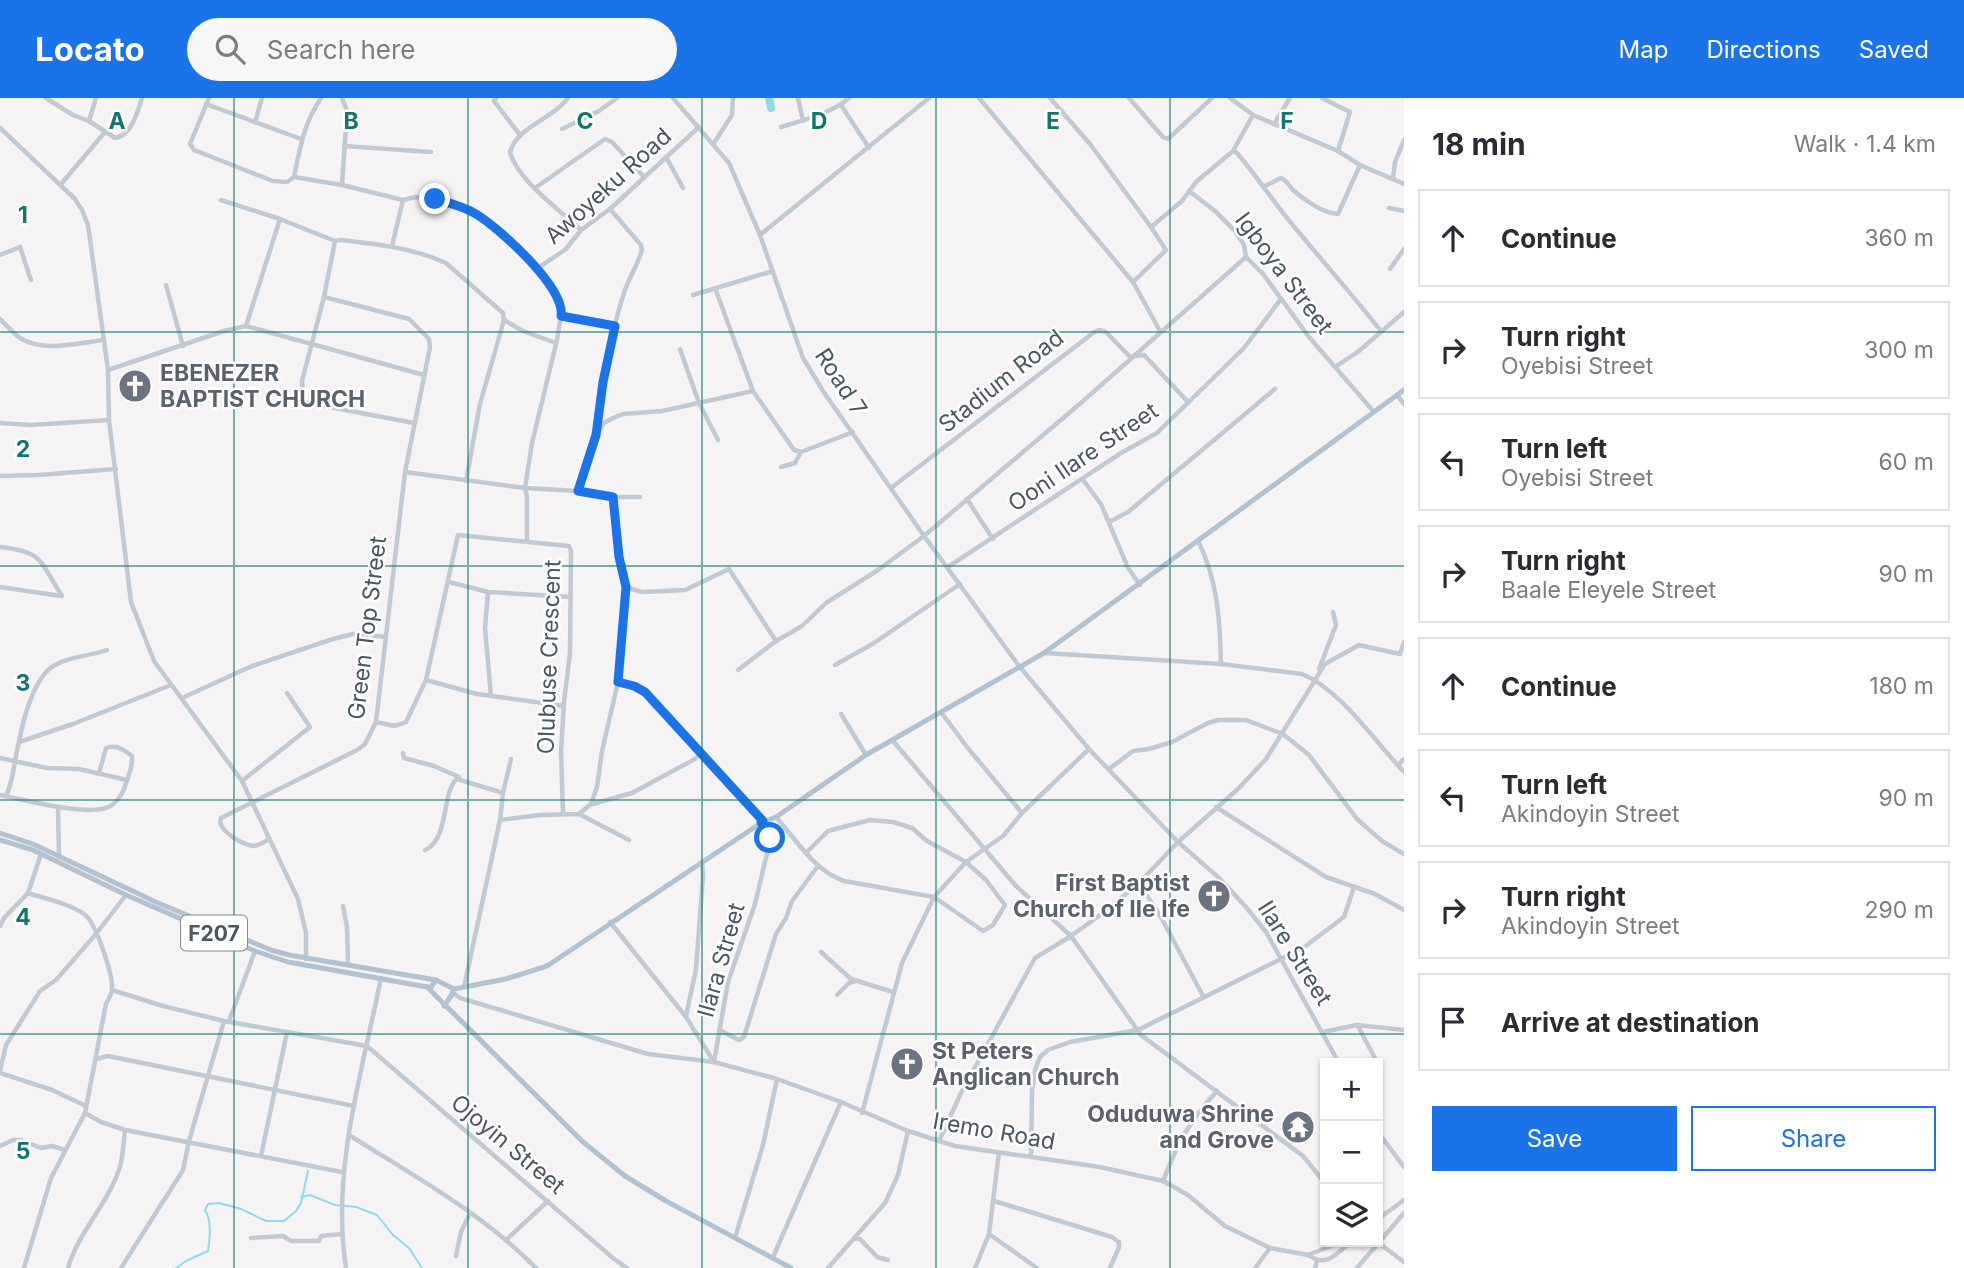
<!DOCTYPE html>
<meta charset="utf-8">
<style>
body{margin:0;font-family:Inter,sans-serif;background:#f7f7f7;color:#2b2b33}
.controls{position:absolute;right:21px;bottom:21px;display:grid;overflow:hidden;border-radius:0px;box-shadow:0 2px 5px #0004}
.controls button{width:63px;height:63px;display:grid;place-items:center;padding:0;border:0;border-bottom:2px solid #e1e1e2;background:#fff;color:#2b2b33;font:35px sans-serif}
.stop{position:absolute;width:21px;height:21px;margin:-16px;border:5px solid #1a73e8;border-radius:50%;background:#fff}
.stop.end{background:#1a73e8;border-color:#fff;box-shadow:0 2px 7px #0008}
.list{margin:0;padding:0;list-style:none}
h2{display:flex;justify-content:space-between;align-items:center;height:91px;margin:0;padding:0 28px;font-size:30px}
h2 small{font-size:23px;font-weight:400;color:#7c7c81}
.list li{display:grid;grid-template-columns:46px 1fr auto;gap:21px;align-items:center;box-sizing:border-box;height:98px;margin:0 14px 14px;padding:0 14px;border:2px solid #e1e1e2;border-radius:0px}
.list b{display:block;font-size:26px;white-space:nowrap}
.list p{margin:0;font-size:23px;white-space:nowrap;color:#7c7c81}
.list em{font-size:23px;font-style:normal;color:#7c7c81}
.actions{display:flex;gap:14px;padding:21px 28px}
.actions a{flex:1;padding:16px 0;border:2px solid #1a73e8;border-radius:0px;text-align:center;font-size:24px;color:#1a73e8}
.actions .main{background:#1a73e8;color:#fff}
.icon{flex:none;width:38px;height:38px;fill:none;stroke:currentColor;stroke-width:2;stroke-linecap:round;stroke-linejoin:round}
.map{position:relative;flex:none;width:1404px;height:1170px;overflow:hidden}
header{display:flex;align-items:center;gap:42px;box-sizing:border-box;height:98px;padding:0 35px;background:#1a73e8;color:#fff}
header strong{font-size:33px}
nav{display:flex;gap:38px;margin-inline-start:auto;font-size:24px}
.search{width:490px;height:63px;background:#f7f7f7;display:flex;align-items:center;gap:18px;box-sizing:border-box;padding:0 24px;border-radius:38px;color:#7c7c81;font-size:26px}
main{display:flex}
aside{flex:1;background:#fff}
.map>svg:first-child{display:block}
.lines{fill:none;stroke-linecap:round;stroke-linejoin:round}
.stream{stroke:#90daee;stroke-width:2}
.river{stroke:#90daee;stroke-width:8}
.minor{stroke:#c1cad2;stroke-width:4.5}
.major{stroke:#b3c2d1;stroke-width:5}
.route{stroke:#1a73e8;stroke-width:9}
.grid{fill:none;stroke:#0f766e;stroke-width:2;stroke-opacity:0.55}
.labels{text-anchor:middle;dominant-baseline:central;stroke-width:5;stroke-linejoin:round;paint-order:stroke}
.shield{fill:#fff;stroke:#808990;stroke-width:2}
.shield-label{font-size:21px;font-weight:bold;fill:#4a5661}
.street-label{font-size:23px;fill:#4a5661;stroke:#fff}
.worship-label{font-size:23px;font-weight:bold;fill:#5b616d;stroke:#fff;text-anchor:start}
.grid-label{font-size:23px;text-anchor:middle;font-weight:bold;fill:#0f766e;stroke:#fff;stroke-width:5;stroke-linejoin:round;paint-order:stroke}
</style>
<header>
<strong>Locato</strong>
<div class="search"><svg class="icon" aria-label="search" viewBox="0 0 24 24"><circle cx="10" cy="10" r="6"/><path d="M15 15l6 6"/></svg>Search here</div>
<nav><a>Map</a><a>Directions</a><a>Saved</a></nav>
</header>
<main>
<div class="map">
<svg width="1404" height="1170" viewBox="0 0 1404 1170">
<rect width="100%" height="100%" fill="#f5f3f3"/>
<g class="lines">
<g class="stream">
<path d="M301 1099 310 1097 335 1107 356 1109 377 1117 393 1137 409 1150 422 1170"/>
<path d="M176 1170 186 1163 208 1153C210 1139 212 1124 205 1112L208 1106 219 1105 241 1111 266 1123H284L296 1113 301 1105 308 1073"/>
</g>
<path class="river" d="M769 0 771 10"/>
<g class="minor">
<path d="M46 0 73 17 89 23 115 40C132 37 137 15 142 0"/>
<path d="M209 0 190 46 194 52 273 83 287 84 294 79C300 50 304 25 321 0"/>
<path d="M496 0 494 3 520 37"/>
<path d="M568 0C553 21 518 28 510 54 517 82 560 112 581 132"/>
<path d="M673 0 729 65 760 137 803 260 823 293 924 438 1019 568 1089 651 1178 744 1218 779 1246 809 1266 834 1339 965"/>
<path d="M798 0 803 23"/>
<path d="M979 0 1133 184 1160 233"/>
<path d="M1050 0 1090 46 1151 129 1182 103 1196 84 1233 53 1253 17"/>
<path d="M1129 0 1163 39 1168 41 1212 0"/>
<path d="M1230 0 1253 17 1338 53 1360 67 1404 86"/>
<path d="M1322 0 1350 14 1338 53"/>
<path d="M206 6 301 41"/>
<path d="M841 7 869 50"/>
<path d="M89 23 96 0"/>
<path d="M255 24 262 0"/>
<path d="M1274 26 1290 0"/>
<path d="M781 29C804 22 830 16 849 0"/>
<path d="M0 30 74 100 82 112 88 127 108 272 109 322 131 504 154 563 242 683 298 801 306 835V861"/>
<path d="M562 31 599 13 617 0"/>
<path d="M714 45 732 17 733 0"/>
<path d="M344 48 431 54"/>
<path d="M1233 53 1237 55C1255 76 1270 99 1287 120 1318 158 1351 195 1381 233"/>
<path d="M666 59 683 90"/>
<path d="M294 79 342 87 403 102 415 99 435 101 456 107 477 117 538 170 560 203 562 211 557 242 532 345 525 390 527 399V443"/>
<path d="M1393 80 1395 64 1404 42"/>
<path d="M61 86 105 34"/>
<path d="M342 87 347 13 342 0"/>
<path d="M1265 88 1281 80C1288 83 1288 87 1293 92 1304 102 1323 115 1338 116L1360 67"/>
<path d="M535 90 605 41 612 44 644 79"/>
<path d="M1189 93 1215 113 1235 133 1244 147 1246 159 1263 176 1309 239 1374 314"/>
<path d="M221 102 280 121 335 143 341 142C377 146 413 150 446 165L503 215 504 222 480 306 466 383"/>
<path d="M1389 110 1404 113"/>
<path d="M760 137 929 0"/>
<path d="M392 148 403 102"/>
<path d="M0 157 20 149 31 182"/>
<path d="M538 170 566 151 581 132 610 111 699 29"/>
<path d="M1390 171 1404 151"/>
<path d="M1133 184 1166 152 1151 129"/>
<path d="M166 187 183 248"/>
<path d="M715 190 753 293 794 352 801 354 853 334"/>
<path d="M693 197 773 173"/>
<path d="M561 218 615 228"/>
<path d="M0 221C6 227 13 235 20 240 44 255 78 245 104 242"/>
<path d="M504 222 523 233 556 245"/>
<path d="M246 228 280 121"/>
<path d="M680 251 699 305 718 342"/>
<path d="M1135 258 1144 257 1188 304"/>
<path d="M1335 269 1359 253 1404 214"/>
<path d="M108 272 224 233 246 228 424 277"/>
<path d="M1397 297 1404 306"/>
<path d="M303 304 302 283 324 199 335 143"/>
<path d="M295 306 303 304 414 325"/>
<path d="M0 325 31 327 109 322"/>
<path d="M596 337C603 288 609 239 625 192 630 178 638 166 642 152L641 147 610 111"/>
<path d="M781 369 795 365 801 354"/>
<path d="M405 374 525 390 578 393 613 399H640"/>
<path d="M0 378 38 377 116 371"/>
<path d="M1083 382 1101 406 1128 470 1140 487"/>
<path d="M891 390 1093 235 1099 232 1106 234 1131 260"/>
<path d="M578 393 596 337 604 325 613 320 623 316 662 313 753 293"/>
<path d="M967 401 993 441"/>
<path d="M1109 424 1128 414 1275 291"/>
<path d="M1198 443C1218 482 1220 524 1221 566"/>
<path d="M0 449C45 454 39 463 62 498"/>
<path d="M948 469 1121 355 1157 335 1244 250 1281 201"/>
<path d="M449 484 488 494 571 499"/>
<path d="M0 489 61 498"/>
<path d="M626 489 642 494 685 492 729 471 776 543"/>
<path d="M488 494 485 530 491 598"/>
<path d="M1045 555 1221 566 1302 576C1341 592 1375 644 1404 674"/>
<path d="M835 567 874 545 960 486"/>
<path d="M1319 571 1336 527 1333 514"/>
<path d="M738 572 776 543 802 528 826 505 878 472 924 438 1082 304 1246 159"/>
<path d="M426 582 477 596 564 608"/>
<path d="M618 584 634 588 645 594 763 723"/>
<path d="M182 600 252 568 333 541 353 536 386 539"/>
<path d="M941 614 967 649 1022 715"/>
<path d="M841 616 866 657"/>
<path d="M376 624 395 628 406 624 426 582 458 437 569 448 571 453 570 555 564 604 561 653 563 716"/>
<path d="M893 643 1016 788 1071 838 1141 937 1303 1058 1325 1085"/>
<path d="M19 644C23 622 34 578 55 567 70 558 91 558 107 552"/>
<path d="M403 655 404 660 434 668 459 679"/>
<path d="M0 660 47 670 79 671 127 682"/>
<path d="M1398 667 1404 661"/>
<path d="M1109 671 1133 653 1149 651 1172 644 1208 625 1218 622H1246L1283 636 1309 657 1357 721 1382 743 1404 756"/>
<path d="M242 683 310 629 287 595"/>
<path d="M0 697C22 701 94 721 112 707 119 702 124 693 126 685 129 676 133 668 132 658 125 652 115 646 106 650L99 675"/>
<path d="M6 698C14 682 14 662 19 644L73 626 171 587"/>
<path d="M592 706 632 695 695 661 702 654"/>
<path d="M58 709 59 759"/>
<path d="M1216 709 1326 779 1375 796 1404 812"/>
<path d="M579 716 629 742"/>
<path d="M776 719C796 742 815 773 844 783L934 799 983 833 993 827 1005 807 986 782 966 764 927 743 912 730 893 724 870 722 828 733 807 754"/>
<path d="M500 722 503 695 511 661"/>
<path d="M269 741C264 744 259 748 253 748 241 746 223 735 220 724L221 720 357 652 365 646 376 624 405 374 430 249 429 241 409 221 324 199"/>
<path d="M425 752C450 741 441 694 457 681L503 695"/>
<path d="M1139 785 1162 821 1203 898"/>
<path d="M343 808 347 829 348 866"/>
<path d="M610 824 686 919 714 964 728 884 755 806 769 747 768 735 761 725"/>
<path d="M0 828 4 820 28 795 41 756"/>
<path d="M821 854 851 881 893 894"/>
<path d="M464 889 500 722 540 717 579 716 591 706 597 689 602 653 618 584 626 499 619 459 613 399"/>
<path d="M112 892 163 908 224 923 367 948 614 1161 627 1170"/>
<path d="M452 894 460 900 648 956 714 964 777 981 841 1004 908 1033 955 1048 1100 1069 1163 1083 1188 1097 1225 1128 1270 1150 1308 1157 1341 1144"/>
<path d="M837 897 849 885 855 883"/>
<path d="M686 918 696 871 703 778 702 764"/>
<path d="M229 923 255 853"/>
<path d="M1358 928 1379 968"/>
<path d="M719 932 739 942 744 939 776 836 786 820 792 803 818 768"/>
<path d="M1323 934 1357 927 1404 932"/>
<path d="M97 961 108 958 354 1008"/>
<path d="M0 973 6 947 40 893 56 882 96 836 126 797"/>
<path d="M0 975 52 992 86 1008"/>
<path d="M85 1015 101 1024 125 1032 342 1074"/>
<path d="M862 1015 902 865 934 799 966 764 1003 738 1022 715 1089 651"/>
<path d="M1378 1034 1404 1069"/>
<path d="M349 1037C414 1078 482 1115 536 1170"/>
<path d="M939 1043 961 995 1035 860 1071 838 1107 812 1139 785 1178 744 1238 691 1266 661 1325 566 1359 547 1400 556 1404 544"/>
<path d="M0 1048 13 1042H21L41 1050 52 1048 65 1052"/>
<path d="M261 1058 287 934"/>
<path d="M1031 1058 1032 993 1035 972 1040 959 1048 952 1070 944 1138 932 1303 850 1344 819 1354 789"/>
<path d="M1163 1083C1178 1044 1189 1024 1217 993"/>
<path d="M994 1103 1112 1139 1119 1144V1149L1110 1170"/>
<path d="M1378 1121 1404 1102"/>
<path d="M989 1136 1037 1170"/>
<path d="M251 1140 283 1138 291 1143H319L321 1138 342 1136"/>
<path d="M735 1140 763 1047 777 981"/>
<path d="M507 1141 548 1103"/>
<path d="M856 1141H860L877 1159 888 1162"/>
<path d="M1380 1146 1404 1164"/>
<path d="M1308 1157C1327 1170 1336 1156 1351 1144"/>
<path d="M456 1158 461 1134 470 1115"/>
<path d="M773 1159 841 1004"/>
<path d="M24 1170 51 1080 85 1015 106 906C108 902 112 896 112 891 113 877 96 824 84 816 68 805 46 801 28 795"/>
<path d="M68 1170C79 1132 111 1103 121 1065 123 1054 124 1043 125 1032"/>
<path d="M121 1170 183 1072 189 1043 224 923"/>
<path d="M346 1170C331 1072 362 975 381 880"/>
<path d="M828 1170 885 1105 898 1077 908 1033"/>
<path d="M975 1170 989 1136 999 1054"/>
<path d="M1255 1170 1270 1150"/>
<path d="M1315 1170 1317 1163"/>
<path d="M1357 1170 1404 1115"/>
</g>
<g class="major">
<path d="M0 735 33 746 158 805 271 852 289 857 436 882 454 891 506 881 547 868 761 725 776 719 866 657 1044 555 1404 292"/>
<path d="M0 742 33 752 126 797 255 853 288 864 427 889H431L436 882"/>
<path d="M427 889 583 1044 625 1078 666 1103 791 1170"/>
<path d="M444 908 453 895"/>
</g>
</g>
<g class="lines">
<path class="route" d="M435 101C449 105 463 108 476 116 499 130 566 190 561 218L615 228 603 284 596 337 578 393 613 399 619 459 626 489 618 584 634 588 645 594 763 723 761 724 770 740"/>
</g>
<path class="grid" d="M234 0V1170M468 0V1170M702 0V1170M936 0V1170M1170 0V1170M0 234H1404M0 468H1404M0 702H1404M0 936H1404"/>
<defs>
<symbol id="church-disc" viewBox="-11 -11 22 22"><circle r="9.5" fill="#6b7280" stroke="#fff"/><path d="M-1.2-6h2.4v3.5h3.3v2.4h-3.3V6h-2.4V-.1h-3.3v-2.4h3.3Z" fill="#fff"/></symbol>
<symbol id="temple-disc" viewBox="-11 -11 22 22"><circle r="9.5" fill="#6b7280" stroke="#fff"/><path d="M0-6L5-2H3V0L6.5 2.5H4V6H1.5V3h-3V6H-4V2.5H-6.5L-3 0V-2H-5Z" fill="#fff"/></symbol>
</defs>
<g fill-rule="evenodd">
<use href="#church-disc" x="116" y="269" width="38" height="38"/>
<use href="#church-disc" x="1195" y="779" width="38" height="38"/>
<use href="#church-disc" x="888" y="947" width="38" height="38"/>
<use href="#temple-disc" x="1279" y="1010" width="38" height="38"/>
</g>
<g class="labels">
<rect class="shield" x="181" y="817.5" width="66" height="35" rx="5"/>
<g class="shield-label">
<text x="214" y="835">F207</text>
</g>
<g class="street-label">
<text transform="translate(608 88) rotate(-42)">Awoyeku Road</text>
<text transform="translate(1284 175) rotate(53)">Igboya Street</text>
<text transform="translate(1001 283) rotate(-38)">Stadium Road</text>
<text transform="translate(841 284) rotate(57)">Road 7</text>
<text transform="translate(1083 359) rotate(-34)">Ooni Ilare Street</text>
<text transform="translate(367 530) rotate(-83)">Green Top Street</text>
<text transform="translate(549 559) rotate(-88)">Olubuse Crescent</text>
<text transform="translate(1295 855) rotate(58)">Ilare Street</text>
<text transform="translate(721 862) rotate(-74)">Ilara Street</text>
<text transform="translate(994 1033) rotate(10)">Iremo Road</text>
<text transform="translate(508 1046) rotate(40)">Ojoyin Street</text>
</g>
<g class="worship-label">
<text x="160" y="275">EBENEZER<tspan x="160" dy="26">BAPTIST CHURCH</tspan></text>
<text x="1190" y="785" text-anchor="end">First Baptist<tspan x="1190" dy="26">Church of Ile Ife</tspan></text>
<text x="932" y="953">St Peters<tspan x="932" dy="26">Anglican Church</tspan></text>
<text x="1274" y="1016" text-anchor="end">Oduduwa Shrine<tspan x="1274" dy="26">and Grove</tspan></text>
</g>
</g>
<g class="grid-label">
<text x="117" y="31">A</text>
<text x="351" y="31">B</text>
<text x="585" y="31">C</text>
<text x="819" y="31">D</text>
<text x="1053" y="31">E</text>
<text x="1287" y="31">F</text>
<text x="23" y="125">1</text>
<text x="23" y="359">2</text>
<text x="23" y="593">3</text>
<text x="23" y="827">4</text>
<text x="23" y="1061">5</text>
</g>
</svg>
<div class="controls">
<button>+</button>
<button>−</button>
<button><svg class="icon" aria-label="layers" viewBox="0 0 24 24"><path d="M12 4l9 5-9 5-9-5zM3 14l9 5 9-5"/></svg></button>
</div>
<div class="stop" style="left:770px;top:740px"></div>
<div class="stop end" style="left:435px;top:101px"></div>
</div>
<aside>
<h2>18 min<small>Walk · 1.4 km</small></h2>
<ul class="list">
<li><svg class="icon" aria-label="ahead" viewBox="0 0 24 24"><path d="M12 20V5M6 11l6-6 6 6"/></svg><div><b>Continue</b></div><em>360 m</em></li>
<li><svg class="icon" aria-label="right" viewBox="0 0 24 24"><path d="M7 20v-9h11M14 6l5 5-5 5"/></svg><div><b>Turn right</b><p>Oyebisi Street</p></div><em>300 m</em></li>
<li><svg class="icon" aria-label="left" viewBox="0 0 24 24"><path d="M17 20v-9H6M10 6l-5 5 5 5"/></svg><div><b>Turn left</b><p>Oyebisi Street</p></div><em>60 m</em></li>
<li><svg class="icon" aria-label="right" viewBox="0 0 24 24"><path d="M7 20v-9h11M14 6l5 5-5 5"/></svg><div><b>Turn right</b><p>Baale Eleyele Street</p></div><em>90 m</em></li>
<li><svg class="icon" aria-label="ahead" viewBox="0 0 24 24"><path d="M12 20V5M6 11l6-6 6 6"/></svg><div><b>Continue</b></div><em>180 m</em></li>
<li><svg class="icon" aria-label="left" viewBox="0 0 24 24"><path d="M17 20v-9H6M10 6l-5 5 5 5"/></svg><div><b>Turn left</b><p>Akindoyin Street</p></div><em>90 m</em></li>
<li><svg class="icon" aria-label="right" viewBox="0 0 24 24"><path d="M7 20v-9h11M14 6l5 5-5 5"/></svg><div><b>Turn right</b><p>Akindoyin Street</p></div><em>290 m</em></li>
<li><svg class="icon" aria-label="arrive" viewBox="0 0 24 24"><path d="M6 21V4h12l-3 4 3 4H6"/></svg><div><b>Arrive at destination</b></div></li>
</ul>
<div class="actions"><a class="main">Save</a><a>Share</a></div>
</aside>
</main>
